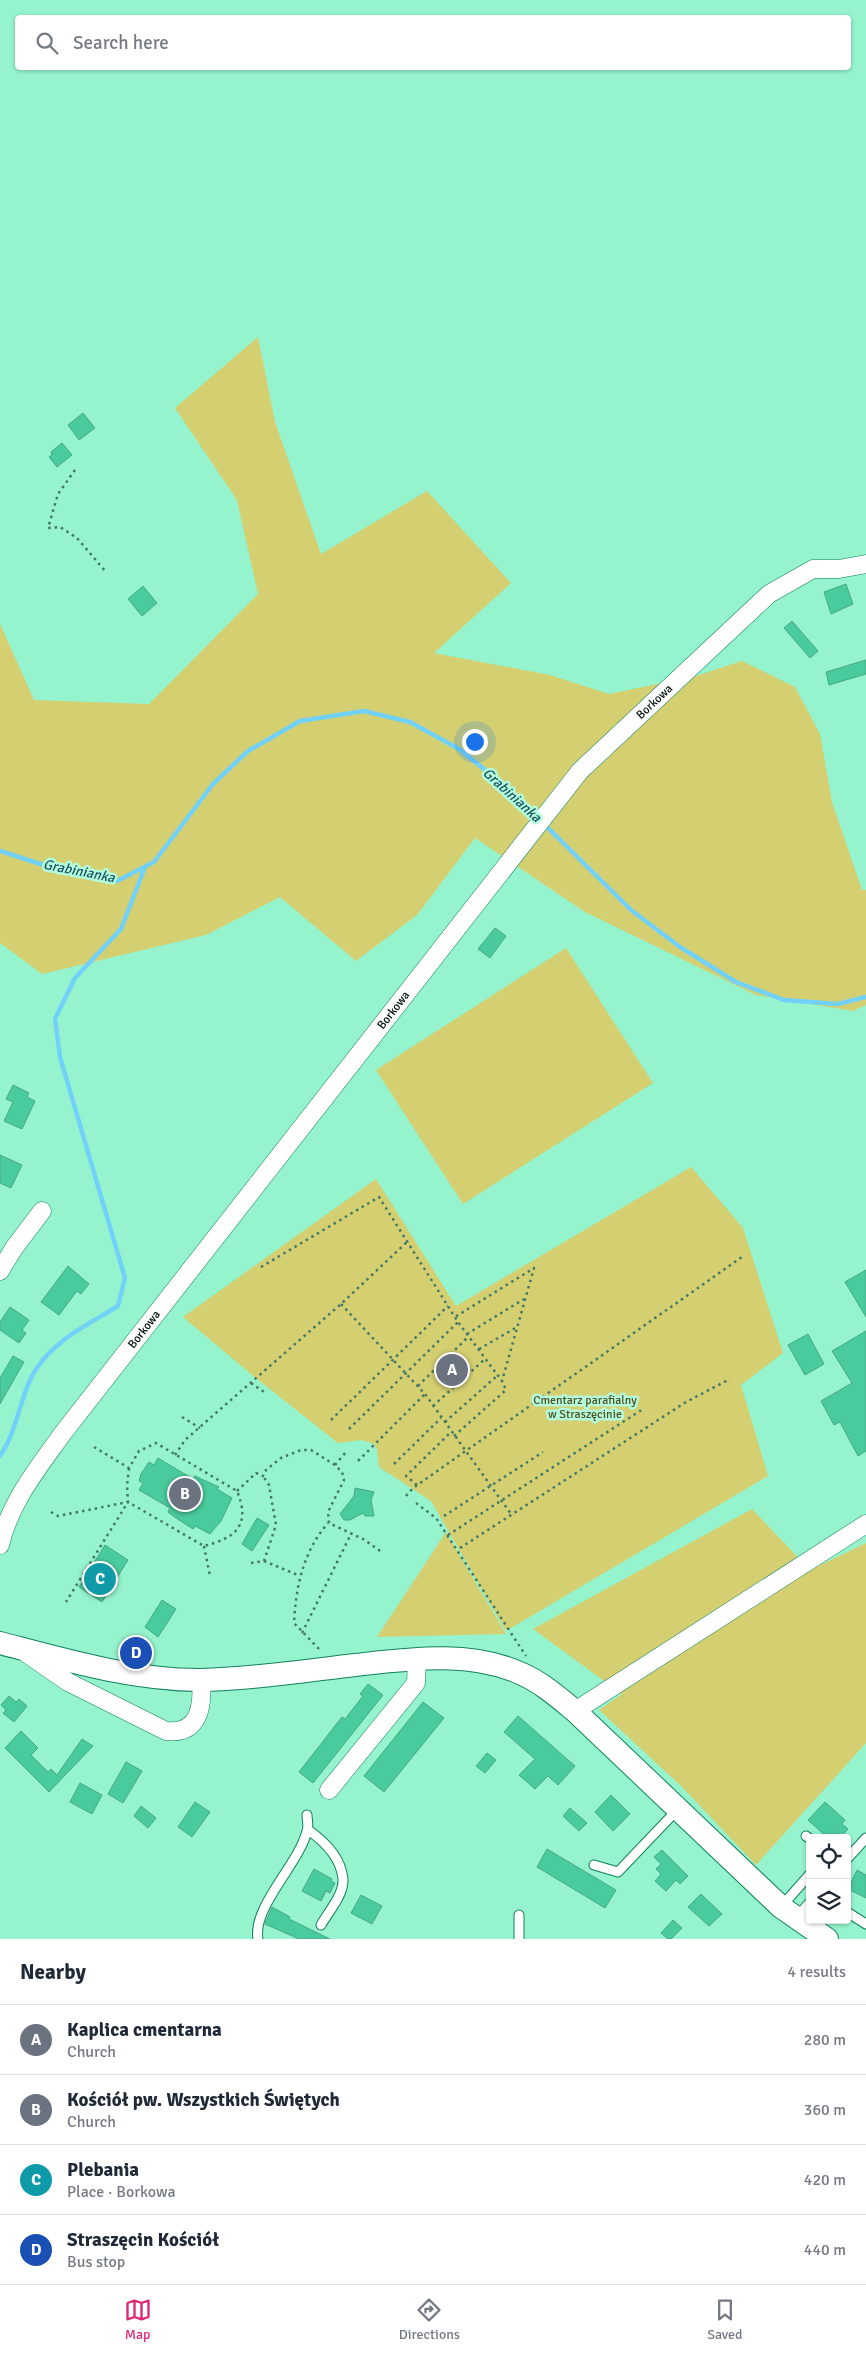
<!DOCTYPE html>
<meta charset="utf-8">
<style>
body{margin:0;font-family:Signika,sans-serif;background:#f2f2f3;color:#1f2937}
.controls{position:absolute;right:15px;bottom:15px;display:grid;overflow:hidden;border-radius:5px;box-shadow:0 1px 4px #0004}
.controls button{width:45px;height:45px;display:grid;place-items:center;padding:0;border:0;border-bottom:1px solid #e0e1e3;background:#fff;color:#1f2937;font:25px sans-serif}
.you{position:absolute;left:474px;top:741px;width:18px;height:18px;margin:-12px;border:4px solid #fff;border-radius:50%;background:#1a73e8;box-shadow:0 0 0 8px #1a73e833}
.badge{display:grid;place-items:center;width:32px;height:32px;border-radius:50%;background:#db2777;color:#fff;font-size:16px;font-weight:700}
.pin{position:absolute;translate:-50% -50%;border:2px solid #fff;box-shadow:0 1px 5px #0006}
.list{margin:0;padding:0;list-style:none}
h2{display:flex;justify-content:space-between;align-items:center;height:65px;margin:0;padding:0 20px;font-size:21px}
h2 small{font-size:16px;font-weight:400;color:#747a83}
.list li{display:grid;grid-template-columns:32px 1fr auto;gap:15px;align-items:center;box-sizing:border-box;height:70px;padding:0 20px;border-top:1px solid #e0e1e3}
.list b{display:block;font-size:19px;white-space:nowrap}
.list p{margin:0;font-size:16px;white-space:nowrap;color:#747a83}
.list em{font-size:16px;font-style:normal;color:#747a83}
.icon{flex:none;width:28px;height:28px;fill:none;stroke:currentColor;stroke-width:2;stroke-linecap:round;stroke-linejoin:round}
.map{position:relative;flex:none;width:866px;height:1939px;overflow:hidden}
.search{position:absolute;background:#fff;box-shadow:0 1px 4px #0004;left:15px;right:15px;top:15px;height:55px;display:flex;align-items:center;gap:12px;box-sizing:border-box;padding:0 18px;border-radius:5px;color:#747a83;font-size:19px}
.sheet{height:345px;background:#fff}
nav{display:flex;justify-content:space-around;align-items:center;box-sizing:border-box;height:70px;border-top:1px solid #e0e1e3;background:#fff;font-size:14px;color:#747a83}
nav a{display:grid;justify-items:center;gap:2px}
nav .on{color:#db2777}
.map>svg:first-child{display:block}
.green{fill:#d4cf71}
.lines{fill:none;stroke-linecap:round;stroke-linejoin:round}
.stream{stroke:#71d1f8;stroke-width:4.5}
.building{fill:#49cb9d;stroke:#48a885}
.service-casing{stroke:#11805e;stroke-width:11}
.minor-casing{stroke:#11805e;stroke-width:19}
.tertiary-casing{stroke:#11805e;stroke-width:24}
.path{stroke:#447963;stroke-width:2.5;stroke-dasharray:2.5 4;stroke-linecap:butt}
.service{stroke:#fff;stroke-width:9}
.minor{stroke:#fff;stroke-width:18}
.tertiary{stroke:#fff;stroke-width:22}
.labels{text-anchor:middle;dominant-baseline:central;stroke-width:5;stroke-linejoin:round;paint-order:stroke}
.street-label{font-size:12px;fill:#01120a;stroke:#b3fddd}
.park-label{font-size:12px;fill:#504e20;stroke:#b3fddd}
.water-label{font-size:14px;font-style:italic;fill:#1a5164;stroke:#b3fddd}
</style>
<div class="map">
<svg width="866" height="1939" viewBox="0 0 866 1939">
<rect width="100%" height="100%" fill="#95f4cd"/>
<g class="green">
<path d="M258 337 275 422 321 554 427 491 511 583 434 653 550 675 609 694 696 676 742 661 795 687 820 734 832 802 862 890H866V1005L853 1011 756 995 585 912 475 838 417 915 356 961 280 897 206 935 42 974 0 943V624L34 700 149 704 258 594 237 500 175 408Z"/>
<path d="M566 948 653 1083 463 1204 376 1070Z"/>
<path d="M691 1167 743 1228 783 1353 741 1385 768 1476 506 1631 431 1501 379 1467 377 1450 374 1444 362 1440 338 1443 257 1379 183 1317 376 1179 456 1306Z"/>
<path d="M752 1509 810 1570 866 1543V1743L756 1865 681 1786 599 1710 622 1694 533 1629Z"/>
<path d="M446 1532 506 1634 377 1637Z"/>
</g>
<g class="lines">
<g class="stream">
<path d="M544 824 631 910 680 947 736 982 784 1000 838 1004 866 997"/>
<path d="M0 851 56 869 117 881 154 862 213 784 248 751 300 721 364 711 410 722 459 749 510 790 539 819"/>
<path d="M0 1456C16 1433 19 1403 31 1378 49 1342 86 1326 118 1306L125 1278 60 1057 55 1019 75 978 121 929 145 867"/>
</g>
</g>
<g class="building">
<path d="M83 413 95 428 79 440 68 425Z"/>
<path d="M62 443 72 455 57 467 49 457 52 455 51 452Z"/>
<path d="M846 584 853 604 831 614 824 592Z"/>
<path d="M143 586 157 603 142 616 128 599Z"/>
<path d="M792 621 818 651 810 658 784 628Z"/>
<path d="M866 660V674L829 685 826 672Z"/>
<path d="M495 928 506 936 490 958 478 949Z"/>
<path d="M13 1085 29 1093 27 1097 35 1101 22 1129 4 1121 13 1102 6 1099Z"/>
<path d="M0 1155 22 1165 11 1188 0 1183Z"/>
<path d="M68 1266 89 1284 81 1294 77 1291 59 1315 41 1302Z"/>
<path d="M866 1270V1317L845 1282Z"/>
<path d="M10 1307 29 1320 22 1330 26 1333 19 1343 0 1330V1322Z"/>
<path d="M866 1331V1451L858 1456 840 1422 834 1425 821 1401 852 1383 832 1351Z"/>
<path d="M808 1334 824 1364 805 1375 788 1345Z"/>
<path d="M457 1355 467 1366 456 1379 454 1377 445 1385 436 1375Z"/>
<path d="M13 1356 24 1362 0 1404V1378Z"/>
<path d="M158 1458 193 1479 195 1476 219 1487 217 1489 232 1498 221 1521 210 1534 195 1526 193 1529 176 1518 168 1512 170 1508 139 1490 143 1483 139 1481 141 1474 149 1462 154 1465Z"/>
<path d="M355 1488 374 1492 371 1500 374 1516H365L363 1513 350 1520H344L340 1514 354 1496Z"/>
<path d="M257 1518 269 1525 252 1551 242 1544Z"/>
<path d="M105 1545 128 1560 102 1602 79 1587Z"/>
<path d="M162 1600 176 1609 158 1637 145 1627Z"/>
<path d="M368 1684 383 1695 313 1783 299 1772 342 1717 345 1719 363 1696 360 1694Z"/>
<path d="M9 1696 16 1702 19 1699 27 1706 14 1722 3 1713 6 1710 1 1705Z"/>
<path d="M423 1702 444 1718 384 1792 364 1776Z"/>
<path d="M518 1716 575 1766 558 1785 548 1776 535 1789 519 1775 535 1759 504 1732Z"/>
<path d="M21 1731 38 1748 31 1755 48 1772 51 1769 57 1775 82 1739 93 1746 49 1792 5 1748Z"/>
<path d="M487 1753 496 1760 485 1773 476 1766Z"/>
<path d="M126 1762 142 1771 123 1803 108 1794Z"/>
<path d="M80 1783 102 1795 92 1814 70 1802Z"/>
<path d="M611 1795 630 1814 613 1831 595 1812Z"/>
<path d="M195 1802 210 1812 192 1837 178 1827Z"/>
<path d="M825 1802 845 1820 842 1824 848 1829 840 1838H828L808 1820Z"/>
<path d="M141 1806 156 1818 148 1828 134 1816Z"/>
<path d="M570 1808 587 1823 579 1831 563 1816Z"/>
<path d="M547 1849 616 1890 605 1908 537 1867Z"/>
<path d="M662 1850 688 1876 680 1884 676 1880 666 1891 655 1881 661 1874 656 1869 661 1864 654 1857Z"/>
<path d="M314 1869 332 1879 331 1881 335 1883 330 1893 326 1891 321 1901 302 1891Z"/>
<path d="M857 1870 866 1875V1898L848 1889Z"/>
<path d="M701 1894 722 1914 709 1926 688 1907Z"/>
<path d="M361 1895 382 1906 372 1924 351 1913Z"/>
<path d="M272 1907 290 1917 289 1919 330 1939H299L265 1924Z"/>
<path d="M673 1920 682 1928 671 1939H668L661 1933Z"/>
</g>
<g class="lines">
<defs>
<g id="service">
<path d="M308 1830C324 1841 341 1858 343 1879 344 1895 328 1912 321 1925"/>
<path d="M806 1836 810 1839"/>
<path d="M847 1859 866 1838"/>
<path d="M594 1865 618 1872 678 1809"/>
<path d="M781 1907 810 1874"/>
<path d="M847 1912 866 1924"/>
<path d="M797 1917 810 1902"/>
<path d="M258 1939C252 1907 299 1864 307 1831 309 1826 307 1820 307 1815"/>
<path d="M519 1939V1915"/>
</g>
<g id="minor">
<path d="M0 1271 14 1248 42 1211"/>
<path id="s1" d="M0 1545C10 1502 38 1468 63 1433L580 771 769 594 813 569H839L866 564"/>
<path d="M26 1653 68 1682 166 1731C200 1735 203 1705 201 1680"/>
<path d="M575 1711 866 1524"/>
<path d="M329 1790 416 1683 417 1659"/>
</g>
<path id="tertiary" d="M0 1643C65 1660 133 1680 200 1680 251 1679 304 1671 355 1665 409 1659 471 1650 522 1674 542 1683 558 1697 575 1711L781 1907 827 1939"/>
</defs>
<use href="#service" class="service-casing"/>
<use href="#minor" class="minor-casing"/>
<use href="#tertiary" class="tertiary-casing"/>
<g class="path">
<path d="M75 470 58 494 48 528 60 527 77 538 106 572"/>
<path d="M261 1267 379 1197 458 1322 502 1381"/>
<path d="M341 1304 425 1394 511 1514"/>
<path d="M467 1334 524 1299"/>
<path d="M479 1349 517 1327"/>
<path d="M251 1383 267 1394"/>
<path d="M418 1386 469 1336"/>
<path d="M433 1406 486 1358"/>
<path d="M182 1417 200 1428"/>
<path d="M331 1420 448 1306"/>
<path d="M445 1422 498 1375"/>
<path d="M349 1429 458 1322"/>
<path d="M454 1436 506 1390 502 1381 534 1268 455 1317"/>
<path d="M94 1447 129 1468 139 1451 156 1443 237 1491C251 1525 236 1538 204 1546L128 1502 127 1486 129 1468"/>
<path d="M175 1455 185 1440 341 1304 408 1241"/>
<path d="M358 1461 425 1394"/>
<path d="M394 1464 441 1418"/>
<path d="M335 1465 346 1452"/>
<path d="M417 1485 406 1476 451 1432"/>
<path d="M237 1491 256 1473 263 1476 266 1470 281 1458 301 1450H311L335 1465 342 1472 344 1480 328 1512 329 1523 363 1539 383 1553"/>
<path d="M406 1496 413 1488 742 1257"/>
<path d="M416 1503 436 1518 526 1656"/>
<path d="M51 1512 58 1516 128 1502 66 1602"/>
<path d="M444 1516 543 1452"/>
<path d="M448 1535 643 1409"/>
<path d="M204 1546 210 1576"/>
<path d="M460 1548 686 1402 730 1379"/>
<path d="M264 1561 300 1576"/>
<path d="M251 1563 264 1561 276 1525 269 1485 263 1476"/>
<path d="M302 1633 351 1534"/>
<path d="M319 1649 294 1623C296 1586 303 1552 328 1523"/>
</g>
<use href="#service" class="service"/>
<use href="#minor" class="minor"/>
<use href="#tertiary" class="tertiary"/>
</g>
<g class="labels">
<g class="street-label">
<text stroke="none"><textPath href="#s1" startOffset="1071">Borkowa</textPath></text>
<text stroke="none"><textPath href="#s1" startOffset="666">Borkowa</textPath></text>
<text stroke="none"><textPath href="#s1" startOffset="261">Borkowa</textPath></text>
</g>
<g class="park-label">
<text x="585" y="1400">Cmentarz parafialny<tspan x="585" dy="14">w Straszęcinie</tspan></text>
</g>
<g class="water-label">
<text transform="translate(512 795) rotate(42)">Grabinianka</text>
<text transform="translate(79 871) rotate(11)">Grabinianka</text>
</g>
</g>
</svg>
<div class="controls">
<button><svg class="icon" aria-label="locate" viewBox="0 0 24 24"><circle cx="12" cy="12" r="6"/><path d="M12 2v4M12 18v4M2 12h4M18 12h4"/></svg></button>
<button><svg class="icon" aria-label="layers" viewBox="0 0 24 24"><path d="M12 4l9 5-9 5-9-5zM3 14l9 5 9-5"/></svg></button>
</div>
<div class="you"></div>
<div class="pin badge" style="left:452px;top:1370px;background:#6b7280">A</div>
<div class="pin badge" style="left:185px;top:1494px;background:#6b7280">B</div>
<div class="pin badge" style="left:100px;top:1579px;background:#0f9aa8">C</div>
<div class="pin badge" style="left:136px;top:1653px;background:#1a4fb4">D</div>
<div class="search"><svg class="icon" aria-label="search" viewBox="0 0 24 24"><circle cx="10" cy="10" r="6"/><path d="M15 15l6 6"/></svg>Search here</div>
</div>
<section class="sheet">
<h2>Nearby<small>4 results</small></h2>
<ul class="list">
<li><span class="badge" style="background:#6b7280">A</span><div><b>Kaplica cmentarna</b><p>Church</p></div><em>280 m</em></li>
<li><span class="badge" style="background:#6b7280">B</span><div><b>Kościół pw. Wszystkich Świętych</b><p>Church</p></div><em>360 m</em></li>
<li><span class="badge" style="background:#0f9aa8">C</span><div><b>Plebania</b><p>Place · Borkowa</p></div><em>420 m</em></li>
<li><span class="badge" style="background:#1a4fb4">D</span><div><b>Straszęcin Kościół</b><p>Bus stop</p></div><em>440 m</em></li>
</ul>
</section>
<nav>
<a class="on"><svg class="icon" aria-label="map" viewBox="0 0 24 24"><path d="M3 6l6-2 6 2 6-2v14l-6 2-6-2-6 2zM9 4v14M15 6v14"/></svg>Map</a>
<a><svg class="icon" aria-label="directions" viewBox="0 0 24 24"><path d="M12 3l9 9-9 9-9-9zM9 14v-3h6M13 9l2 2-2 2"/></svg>Directions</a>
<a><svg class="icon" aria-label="saved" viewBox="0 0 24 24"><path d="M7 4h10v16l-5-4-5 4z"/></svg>Saved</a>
</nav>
